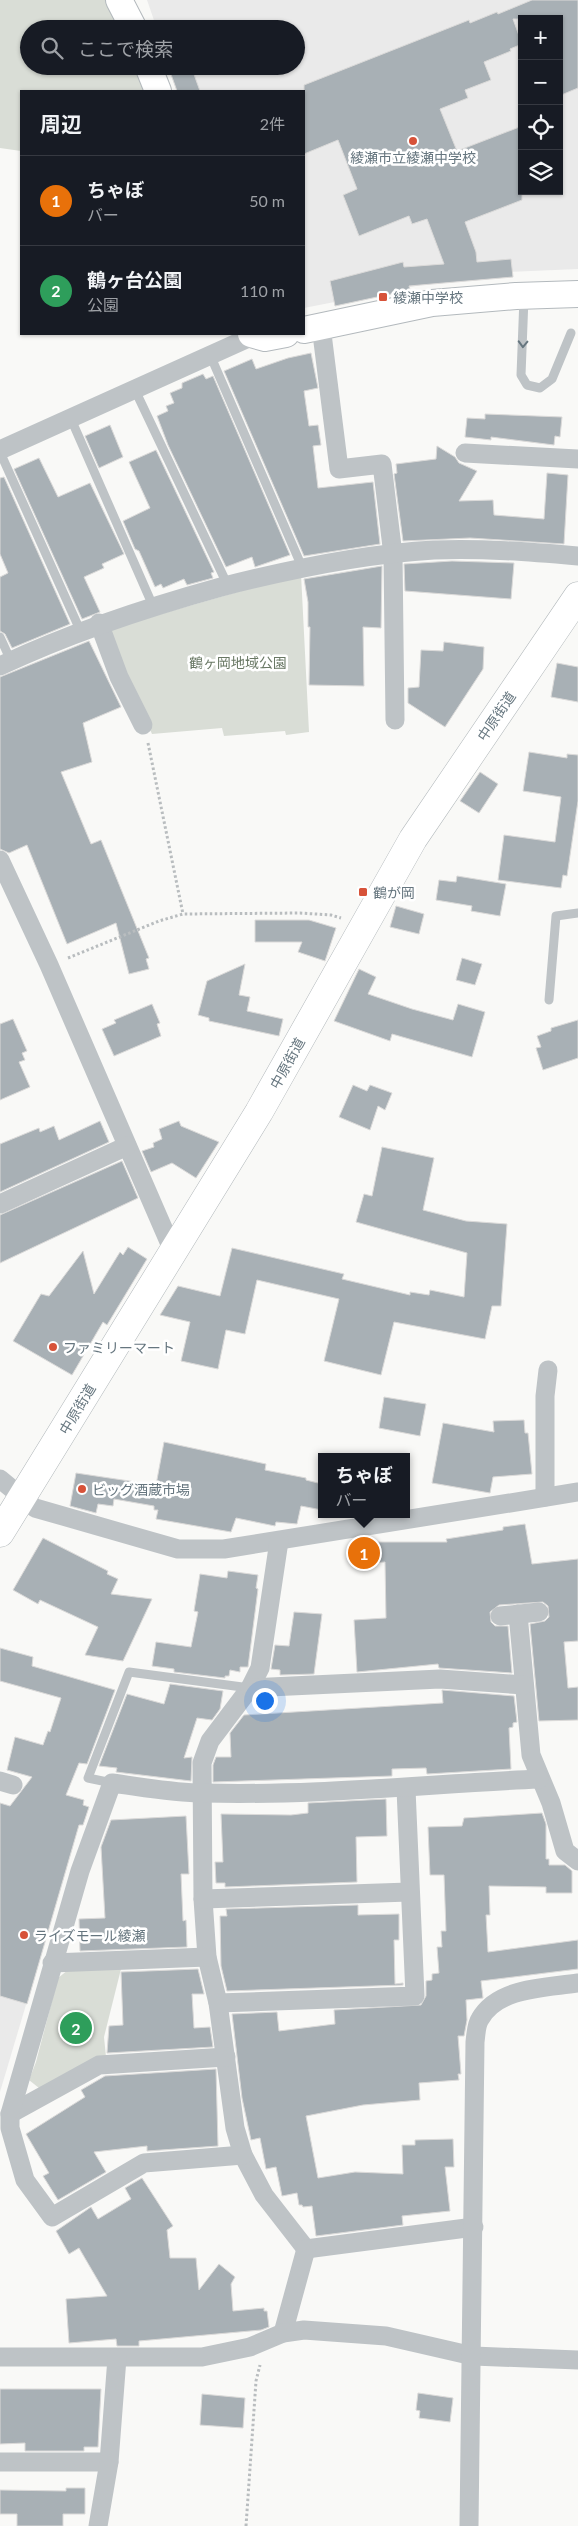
<!DOCTYPE html>
<html lang="ja">
<meta charset="utf-8">
<style>
body{margin:0;font-family:Lato,"Noto Sans JP",sans-serif;background:#242831;color:#f1f3f6}
.controls{position:absolute;right:15px;top:15px;display:grid;overflow:hidden;border-radius:0px;box-shadow:0 1px 4px #0004}
.controls button{width:45px;height:45px;display:grid;place-items:center;padding:0;border:0;border-bottom:1px solid #363941;background:#171b24;color:#f1f3f6;font:25px sans-serif}
.you{position:absolute;left:264px;top:1700px;width:18px;height:18px;margin:-12px;border:4px solid #fff;border-radius:50%;background:#1a73e8;box-shadow:0 0 0 8px #1a73e833}
.badge{display:grid;place-items:center;width:32px;height:32px;border-radius:50%;background:#d75239;color:#fff;font-size:16px;font-weight:700}
.pin{position:absolute;translate:-50% -50%;border:2px solid #fff;box-shadow:0 1px 5px #0006}
.popup{position:absolute;left:318px;top:1453px;width:92px;height:65px;box-sizing:border-box;display:grid;place-content:center;border-radius:0px;background:#171b24;filter:drop-shadow(0 1px 4px #0005);font-size:16px;white-space:nowrap;color:#9ea1a6}
.popup b{font-size:19px;color:#f1f3f6}
.popup::after{content:'';position:absolute;left:50%;top:100%;margin-left:-10px;border:10px solid transparent;border-top-color:#171b24}
.list{margin:0;padding:0;list-style:none}
h2{display:flex;justify-content:space-between;align-items:center;height:65px;margin:0;padding:0 20px;font-size:21px}
h2 small{font-size:16px;font-weight:400;color:#9ea1a6}
.list li{display:grid;grid-template-columns:32px 1fr auto;gap:15px;align-items:center;box-sizing:border-box;height:90px;padding:0 20px;border-top:1px solid #363941}
.list b{display:block;font-size:19px;white-space:nowrap}
.list p{margin:0;font-size:16px;white-space:nowrap;color:#9ea1a6}
.list em{font-size:16px;font-style:normal;color:#9ea1a6}
.icon{flex:none;width:28px;height:28px;fill:none;stroke:currentColor;stroke-width:2;stroke-linecap:round;stroke-linejoin:round}
.map{position:relative;flex:none;width:578px;height:2526px;overflow:hidden}
.search{position:absolute;background:#171b24;box-shadow:0 1px 4px #0004;left:20px;top:20px;width:285px;height:55px;display:flex;align-items:center;gap:12px;box-sizing:border-box;padding:0 18px;border-radius:28px;color:#9ea1a6;font-size:19px}
.panel{position:absolute;background:#171b24;box-shadow:0 1px 4px #0004;left:20px;top:90px;width:285px;height:245px;border-radius:0px}
.map>svg:first-child{display:block}
.built{fill:#eaeaea;fill-rule:evenodd}
.green{fill:#d9ddd6}
.building{fill:#a8b0b5;stroke:#dbdad9}
.lines{fill:none;stroke-linecap:round;stroke-linejoin:round}
.secondary-casing{stroke:#b3b9bd;stroke-width:28}
.primary-casing{stroke:#b2b8bb;stroke-width:29}
.path{stroke:#b9bdbf;stroke-width:3;stroke-dasharray:2.5 2.5;stroke-linecap:butt}
.lane{stroke:#bec3c6;stroke-width:9}
.street{stroke:#bec3c6;stroke-width:19}
.secondary{stroke:#fff;stroke-width:26}
.primary{stroke:#fff;stroke-width:28}
.oneway{stroke:#66767f}
.poi-dot{fill:#d75239;stroke:#fff;stroke-width:2}
.labels{text-anchor:middle;dominant-baseline:central;stroke-width:5;stroke-linejoin:round;paint-order:stroke}
.poi-label{font-size:14px;fill:#66767f;stroke:#fff;text-anchor:start}
.park-label{font-size:14px;fill:#697864;stroke:#fff}
.street-label{font-size:14px;fill:#66767f;stroke:#fff}
</style>
<div class="map">
<svg width="578" height="2526" viewBox="0 0 578 2526">
<rect width="100%" height="100%" fill="#f9f9f7"/>
<g class="built">
<path d="M147 0H578V269L482 273 304 308V91H179L170 66H296V29H157ZM522 19H559V191H522Z"/>
<path d="M0 1847 67 1867 0 2092Z"/>
</g>
<g class="green">
<path d="M0 0H106L125 29H29V66H140L151 91H21V151L0 148Z"/>
<path d="M301 574 309 732 286 735 285 731 224 736 222 728 152 734 109 636 112 628Z"/>
<path d="M73 1969H121L104 2037 106 2057 39 2088 29 2080 36 2062 58 1978 68 1970Z"/>
</g>
<g class="building">
<path d="M532 0H578V88L559 96V19H513L522 44 510 49 511 51 484 62 491 80 465 90 468 98 440 109 457 151 522 126V200L465 222 476 252 477 262 511 259 513 277 409 286 410 290 335 306 330 281 403 262 404 267 444 264 427 219 412 224 409 216 359 236 343 195 357 189 338 140 304 154V85L469 20 470 23 497 12 498 14Z"/>
<path d="M168 66H191L200 91H177Z"/>
<path d="M311 353 318 388 304 391 309 426 318 425 321 445 313 446 318 488 373 482 380 544 304 556 224 371 252 359 256 369 288 358Z"/>
<path d="M203 374 206 379 213 376 290 555 255 567 252 557 226 567 168 445 157 416 168 411 166 406 174 403 170 393 182 388V383Z"/>
<path d="M485 414 562 417 560 437 555 436 554 445 491 437V440L465 437 467 418 485 419Z"/>
<path d="M110 425 123 457 99 468 85 436Z"/>
<path d="M437 446 455 457 459 463 477 471 459 501 493 500 494 515 544 519 547 473 568 475 564 544 470 538 403 541 394 474 397 473 396 464 436 459Z"/>
<path d="M156 450 214 572 211 573 213 578 187 585 184 579 163 588 161 584 155 587 139 551 135 549 123 521 150 508 129 462Z"/>
<path d="M39 458 58 497 90 483 124 554 102 564 104 568 84 577 100 612 82 619 14 469Z"/>
<path d="M4 477 70 624 12 648 5 634 0 631V577L8 573 0 554V478Z"/>
<path d="M452 561 514 563 511 599 405 591 404 564Z"/>
<path d="M382 566 381 628 363 627 364 686 309 685 310 627H308V602L304 579Z"/>
<path d="M89 641 121 707 83 723 92 762 61 772 91 844 101 840 149 958 146 959 149 969 129 974 116 923 67 944 27 845 9 853 0 849V677Z"/>
<path d="M444 642 484 647 483 669 445 727 408 703V688L419 687 421 650 443 651Z"/>
<path d="M557 663 578 667V702L551 697Z"/>
<path d="M529 752 567 758V754L578 755V801L567 876 563 875 561 888 498 880 504 835 555 842 561 797 523 791Z"/>
<path d="M480 772 498 784 479 813 460 801Z"/>
<path d="M457 876 506 884 500 916 471 911 472 906 436 900 439 880 456 882Z"/>
<path d="M396 906 424 914 419 934 390 927Z"/>
<path d="M255 920H309L336 928 325 961 298 952 302 942H255Z"/>
<path d="M462 958 482 964 475 985 456 980Z"/>
<path d="M245 964 239 995 250 997 247 1011 283 1019 279 1036 209 1021V1018L198 1015 207 981Z"/>
<path d="M359 969 376 977 368 994 412 1009 453 1020 458 1004 485 1012 472 1057 392 1034 390 1041 334 1021Z"/>
<path d="M152 1004 160 1023 157 1024 161 1036 114 1056 102 1029 116 1023 114 1020Z"/>
<path d="M13 1019 27 1051 22 1053 25 1060 19 1062 30 1087 0 1100V1024Z"/>
<path d="M578 1020V1058L543 1070 536 1048 541 1047 537 1036 551 1031V1028Z"/>
<path d="M353 1085 367 1091 370 1085 392 1093 385 1110 378 1106 370 1130 339 1117Z"/>
<path d="M100 1121 109 1142 0 1192V1144L39 1128 40 1132 54 1126 59 1140Z"/>
<path d="M179 1121 181 1126 219 1142 196 1178 172 1163 151 1172 142 1151 154 1147 153 1143 162 1139 159 1129Z"/>
<path d="M382 1147 434 1158 423 1210 466 1221 507 1224 501 1306H492L485 1339 394 1322 381 1375 324 1361 339 1299 257 1280 245 1334 226 1330 218 1369 181 1361 190 1322 160 1315 178 1286 220 1296 232 1248 344 1274 342 1279 410 1295V1292L429 1295 430 1290 464 1297 467 1253 356 1222 364 1194 372 1196Z"/>
<path d="M122 1161 138 1198 0 1263V1215Z"/>
<path d="M128 1247 147 1259 107 1325 103 1322 72 1375 13 1341 41 1294 49 1296 83 1251 94 1294 120 1252 123 1255Z"/>
<path d="M384 1397 426 1404 420 1436 379 1428Z"/>
<path d="M524 1420 525 1433H528L532 1474 493 1477 490 1493 432 1483 443 1423 494 1432 493 1421Z"/>
<path d="M164 1442 266 1464 265 1470 306 1478V1480L322 1484V1510L301 1506 297 1524 276 1522 275 1526 236 1518 231 1532 156 1519 158 1510H154V1506L114 1499 113 1506 98 1504 96 1513 70 1506 76 1473 156 1485Z"/>
<path d="M525 1524 532 1564 578 1559V1641L564 1642 568 1688 578 1687V1720L539 1721 530 1624 545 1621 549 1617 548 1606 543 1602 499 1605 490 1612 491 1622 495 1626H508L512 1673 439 1668 438 1664 357 1672 354 1620 386 1618 385 1562 352 1564 351 1542H447L446 1539 503 1530V1527Z"/>
<path d="M43 1538 108 1571 107 1574 118 1579 111 1594 152 1599 123 1661 85 1655 98 1627 40 1600 38 1604 13 1590Z"/>
<path d="M228 1571 258 1575 256 1588 258 1589 248 1667H240V1672L230 1670 229 1676H225V1678L174 1672V1669L152 1666 156 1642 191 1647 198 1612 194 1611 200 1574 227 1578Z"/>
<path d="M294 1612 322 1614 314 1674 280 1675V1670L271 1669 275 1645 289 1646Z"/>
<path d="M0 1648 33 1657 32 1666 115 1690 87 1764 79 1763 66 1795 84 1800 83 1805 89 1807 83 1825H79L27 2004 0 1996V1803L10 1806 32 1777 7 1770 15 1737 43 1745 48 1731 50 1732 61 1698 0 1681Z"/>
<path d="M170 1684 223 1691 220 1709 212 1720 197 1718 184 1758 192 1757 191 1781 116 1772 117 1768 99 1766 127 1694 164 1704Z"/>
<path d="M442 1690 514 1696 517 1722 513 1723V1727L509 1728 511 1769 427 1774 426 1768 392 1769V1776L213 1782V1765L216 1757H231L230 1733 244 1715 443 1703Z"/>
<path d="M386 1799 387 1836 356 1837 357 1882 225 1887V1883H216L215 1862H223L221 1814 291 1815 308 1813V1803Z"/>
<path d="M542 1813 546 1824V1859H549V1865H565L572 1871V1893H546V1887L489 1886 490 1915H486L488 1952 578 1940V1969L481 1981 483 1998 466 2000 467 2020 464 2036H458L461 2074H458L459 2080 419 2083 420 2100 363 2105 306 2116 318 2178 355 2172 403 2174 402 2145H415V2140L453 2139 454 2167H445L450 2211 402 2216 403 2225 316 2236 312 2206 303 2207 302 2205H299L297 2193 282 2196 276 2167 266 2169 260 2138 251 2140 242 2098 232 2014 277 2012 279 2031 335 2024 334 2010 421 2005 426 1996V1981L432 1980V1974L439 1973 437 1947H442L441 1931H446L444 1875H430L428 1827 462 1826 464 1818Z"/>
<path d="M186 1816 189 1874H181L183 1921 186 1920 187 1947 80 1951 79 1919 105 1918 101 1847 111 1820Z"/>
<path d="M358 1905V1915L399 1914V1940H394L395 1984 403 1983V1985L227 1991 221 1966 220 1916H227L226 1909Z"/>
<path d="M198 1969 204 1994H192L194 2028 210 2027 213 2047 107 2053 109 2026 123 2025 121 1972Z"/>
<path d="M216 2069 218 2146 147 2151V2146L94 2152 106 2172 58 2200 43 2176 49 2173 26 2134 85 2097 81 2090 105 2076Z"/>
<path d="M142 2178 173 2226 167 2230 170 2258H196L199 2290 219 2264 235 2277 231 2284 233 2311 264 2308V2311H267L269 2327 261 2330 139 2341V2346H117L116 2339 69 2343 66 2299 107 2296 79 2248 69 2254 56 2231 91 2207 98 2219 131 2199 125 2188Z"/>
<path d="M0 2389H101L98 2447H84V2451H25V2443L0 2444Z"/>
<path d="M418 2393 453 2398 450 2422 419 2418 420 2411 416 2410Z"/>
<path d="M202 2394 245 2398 243 2428 200 2425Z"/>
<path d="M66 2488H85V2514H63V2526H17V2514H0V2490L66 2491Z"/>
</g>
<g class="lines">
<defs>
<g id="secondary">
<path d="M119 0 134 29"/>
<path d="M148 66 158 91"/>
<path d="M304 330 432 303 516 296 578 294"/>
<path d="M251 334 265 338 286 334"/>
</g>
<path id="primary" d="M0 1533 259 1112 413 839 578 596"/>
</defs>
<use href="#secondary" class="secondary-casing"/>
<use href="#primary" class="primary-casing"/>
<g class="path">
<path d="M148 743 183 914"/>
<path d="M68 958 159 921 183 914 300 913 331 915 341 918"/>
<path d="M246 2526 256 2381 260 2365"/>
</g>
<g class="lane">
<path d="M524 298 521 375 527 385 540 388 552 379 571 333"/>
<path d="M211 357 302 567"/>
<path d="M135 390 228 586"/>
<path d="M71 419 153 606"/>
<path d="M0 452 80 630"/>
<path d="M0 637 11 661"/>
<path d="M549 1000 556 916 578 913"/>
<path d="M112 1783 88 1778 129 1672 250 1688"/>
</g>
<g class="street">
<path d="M321 326 339 469 382 464 393 555 395 720"/>
<path d="M0 450 253 336"/>
<path d="M465 453 578 459"/>
<path d="M99 623 119 677 143 725"/>
<path d="M0 666C72 632 145 608 221 587 291 569 362 554 434 550 482 548 530 552 578 556"/>
<path d="M0 860 49 965 173 1251"/>
<path d="M0 1204 127 1146"/>
<path d="M0 1479 35 1508 178 1549H224L578 1492"/>
<path d="M545 1497V1396L548 1370"/>
<path d="M279 1541 260 1668 250 1688 210 1741 202 1763 203 1899 207 1957 218 2003 235 2128 243 2155 264 2195 306 2249"/>
<path d="M518 1614 531 1755 551 1803 565 1851 578 1861"/>
<path d="M500 1616 539 1612"/>
<path d="M250 1688 440 1679 524 1685"/>
<path d="M0 1781 13 1785"/>
<path d="M203 1899 409 1892"/>
<path d="M52 1963 207 1957"/>
<path d="M218 2003 415 1996 406 1789"/>
<path d="M10 2114 99 2065 226 2057"/>
<path d="M243 2155 144 2163 52 2217 25 2180 10 2128V2114L80 1871 112 1783C142 1787 173 1793 203 1793 315 1796 427 1784 539 1779"/>
<path d="M306 2249 474 2227"/>
<path d="M283 2333 306 2249"/>
<path d="M0 2357H202L250 2347 283 2333 304 2330 386 2336 473 2356 578 2360"/>
<path d="M0 2462H109"/>
<path d="M98 2526 109 2462 117 2358"/>
<path d="M469 2526 475 2042C476 2035 476 2025 480 2019 498 1987 546 1988 578 1983"/>
</g>
<use href="#secondary" class="secondary"/>
<use href="#primary" class="primary"/>
</g>
<defs><path id="oneway-chevron" d="M-2-3.5L2.5 0L-2 3.5" fill="none" stroke-width="1.6" stroke-linecap="round" stroke-linejoin="round" transform="scale(1.25)"/></defs>
<use class="oneway" href="#oneway-chevron" transform="translate(523 344) rotate(92)"/>
<g class="poi-dot">
<circle cx="413" cy="141" r="5"/>
<rect x="378" y="292" width="10" height="10" rx="2.5"/>
<rect x="358" y="887" width="10" height="10" rx="2.5"/>
<circle cx="53" cy="1347" r="5"/>
<circle cx="82" cy="1489" r="5"/>
<circle cx="24" cy="1935" r="5"/>
</g>
<g class="labels">
<g class="poi-label">
<text x="413" y="157" text-anchor="middle">綾瀬市立綾瀬中学校</text>
<text x="393" y="297">綾瀬中学校</text>
<text x="373" y="892">鶴が岡</text>
<text x="63" y="1347">ファミリーマート</text>
<text x="92" y="1489">ビッグ酒蔵市場</text>
<text x="34" y="1935">ライズモール綾瀬</text>
</g>
<g class="park-label">
<text x="238" y="662">鶴ヶ岡地域公園</text>
</g>
<g class="street-label">
<text transform="translate(496 716) rotate(-56)">中原街道</text>
<text transform="translate(287 1063) rotate(-61)">中原街道</text>
<text transform="translate(77 1409) rotate(-59)">中原街道</text>
</g>
</g>
</svg>
<div class="controls">
<button>+</button>
<button>−</button>
<button><svg class="icon" aria-label="locate" viewBox="0 0 24 24"><circle cx="12" cy="12" r="6"/><path d="M12 2v4M12 18v4M2 12h4M18 12h4"/></svg></button>
<button><svg class="icon" aria-label="layers" viewBox="0 0 24 24"><path d="M12 4l9 5-9 5-9-5zM3 14l9 5 9-5"/></svg></button>
</div>
<div class="you"></div>
<div class="pin badge" style="left:364px;top:1553px;background:#e8710a">1</div>
<div class="popup"><b>ちゃぼ</b>バー</div>
<div class="pin badge" style="left:76px;top:2028px;background:#2e9e5b">2</div>
<div class="search"><svg class="icon" aria-label="search" viewBox="0 0 24 24"><circle cx="10" cy="10" r="6"/><path d="M15 15l6 6"/></svg>ここで検索</div>
<section class="panel">
<h2>周辺<small>2件</small></h2>
<ul class="list">
<li><span class="badge" style="background:#e8710a">1</span><div><b>ちゃぼ</b><p>バー</p></div><em>50 m</em></li>
<li><span class="badge" style="background:#2e9e5b">2</span><div><b>鶴ヶ台公園</b><p>公園</p></div><em>110 m</em></li>
</ul>
</section>
</div>
